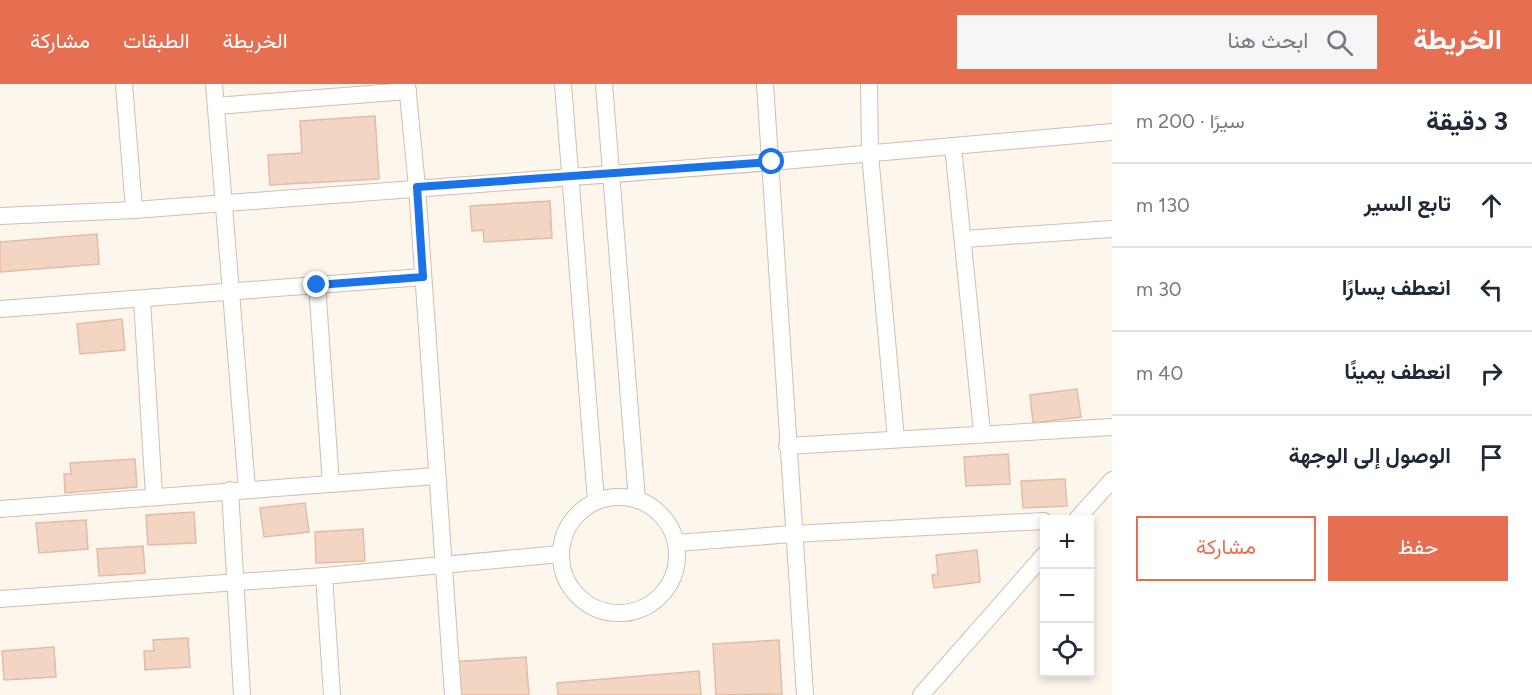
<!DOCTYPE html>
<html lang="ar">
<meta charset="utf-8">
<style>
body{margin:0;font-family:Figtree,Vazirmatn,sans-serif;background:#f6f6f7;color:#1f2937;direction:rtl}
.controls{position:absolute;right:18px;bottom:18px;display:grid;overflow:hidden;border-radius:0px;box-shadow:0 3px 9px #0003}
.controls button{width:54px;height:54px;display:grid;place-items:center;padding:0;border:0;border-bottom:2px solid #e0e1e3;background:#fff;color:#1f2937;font:30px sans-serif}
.stop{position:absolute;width:18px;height:18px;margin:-14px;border:4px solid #1a73e8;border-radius:50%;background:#fff}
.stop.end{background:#1a73e8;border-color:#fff;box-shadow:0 2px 6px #0008}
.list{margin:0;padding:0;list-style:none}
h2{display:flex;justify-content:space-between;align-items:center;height:78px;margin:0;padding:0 24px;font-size:26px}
h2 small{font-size:20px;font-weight:400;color:#747a83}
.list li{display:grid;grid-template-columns:39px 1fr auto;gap:18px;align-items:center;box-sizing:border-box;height:84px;padding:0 24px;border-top:2px solid #e0e1e3}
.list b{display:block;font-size:22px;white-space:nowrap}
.list em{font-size:20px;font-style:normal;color:#747a83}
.actions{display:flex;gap:12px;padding:18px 24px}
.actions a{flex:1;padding:14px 0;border:2px solid #e76f51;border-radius:0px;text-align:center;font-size:21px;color:#e76f51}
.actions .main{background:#e76f51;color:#fff}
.icon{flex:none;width:33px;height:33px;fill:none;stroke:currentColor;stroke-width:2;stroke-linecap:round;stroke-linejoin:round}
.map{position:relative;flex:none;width:1112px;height:611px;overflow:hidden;direction:ltr}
header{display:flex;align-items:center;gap:36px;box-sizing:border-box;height:84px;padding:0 30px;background:#e76f51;color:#fff}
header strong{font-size:28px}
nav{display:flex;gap:33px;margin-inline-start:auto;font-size:21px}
.search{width:420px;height:54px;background:#f6f6f7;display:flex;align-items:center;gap:15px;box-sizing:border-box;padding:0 21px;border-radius:0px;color:#747a83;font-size:22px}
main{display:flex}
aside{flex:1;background:#fff}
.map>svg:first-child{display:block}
.building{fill:#f3d5c3;stroke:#e6bba3;stroke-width:1.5}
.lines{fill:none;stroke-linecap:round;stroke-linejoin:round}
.minor-casing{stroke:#d1beb0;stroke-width:18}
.minor{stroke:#fff;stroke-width:16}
.route{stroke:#1a73e8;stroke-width:8}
</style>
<header>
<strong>الخريطة</strong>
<div class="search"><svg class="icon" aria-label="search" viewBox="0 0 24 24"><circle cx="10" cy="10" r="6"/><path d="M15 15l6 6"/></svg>ابحث هنا</div>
<nav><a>الخريطة</a><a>الطبقات</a><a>مشاركة</a></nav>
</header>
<main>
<aside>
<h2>3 دقيقة<small>سيرًا · 200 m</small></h2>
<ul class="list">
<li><svg class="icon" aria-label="ahead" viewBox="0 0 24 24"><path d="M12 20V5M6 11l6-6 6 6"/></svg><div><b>تابع السير</b></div><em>130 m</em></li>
<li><svg class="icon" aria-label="left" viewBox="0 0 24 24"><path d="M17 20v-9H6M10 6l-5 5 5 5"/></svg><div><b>انعطف يسارًا</b></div><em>30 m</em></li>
<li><svg class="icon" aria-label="right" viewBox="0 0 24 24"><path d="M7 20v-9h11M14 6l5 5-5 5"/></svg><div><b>انعطف يمينًا</b></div><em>40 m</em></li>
<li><svg class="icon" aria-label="arrive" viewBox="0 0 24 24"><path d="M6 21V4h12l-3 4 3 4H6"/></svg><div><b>الوصول إلى الوجهة</b></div></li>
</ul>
<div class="actions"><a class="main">حفظ</a><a>مشاركة</a></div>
</aside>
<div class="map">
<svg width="1112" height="611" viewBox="0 0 1112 611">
<rect width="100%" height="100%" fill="#fdf6ec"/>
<g class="building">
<path d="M375 32 379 95 270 101 268 71 302 69 300 37Z"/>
<path d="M550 117 552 154 484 158 483 146 472 147 470 122Z"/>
<path d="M97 150 99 180 0 188V158Z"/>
<path d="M122 235 125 266 80 270 77 240Z"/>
<path d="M1077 305 1081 333 1033 339 1030 311Z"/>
<path d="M1008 370 1010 400 966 402 964 373Z"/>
<path d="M135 375 137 403 65 409 64 390H71L70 379Z"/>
<path d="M1065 395 1067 422 1023 424 1021 397Z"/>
<path d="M305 419 309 448 264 453 260 424Z"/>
<path d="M194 428 196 459 148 461 146 431Z"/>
<path d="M86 436 88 465 39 469 36 439Z"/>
<path d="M363 445 365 477 316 479 315 448Z"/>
<path d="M143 462 145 489 99 492 97 465Z"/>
<path d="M977 466 980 498 934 504 932 491 938 490 936 471Z"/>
<path d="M188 554 190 583 145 586 144 567H154L153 556Z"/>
<path d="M779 556 782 610 716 611 713 560Z"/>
<path d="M54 563 56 593 4 596 2 567Z"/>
<path d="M526 573 529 611H454L452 578Z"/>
<path d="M699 587 701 611H558L557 599Z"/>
</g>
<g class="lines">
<defs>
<g id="minor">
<path d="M124 0 134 126"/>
<path d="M214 0 247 405"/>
<path d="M407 0 417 103 453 611"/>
<path d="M563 0 596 417"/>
<path d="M604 0 637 416"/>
<path d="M765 0 805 611"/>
<path d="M869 0 870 70 896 355"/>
<path d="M216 22 408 7"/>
<path d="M953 62 982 348"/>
<path d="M0 132 134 126 772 78 1112 48"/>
<path d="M964 155 1112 145"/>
<path d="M317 201 423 193"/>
<path d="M142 216 154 411"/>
<path d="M0 225 317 201 331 400"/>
<path d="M787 362 1112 343"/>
<path d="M230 406 242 611"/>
<circle cx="619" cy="471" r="58"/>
<path d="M0 425 436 392"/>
<path d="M1076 436 1112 396"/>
<path d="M677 459 792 450 1044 437"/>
<path d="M324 492 332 611"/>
<path d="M0 515 324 492 560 470"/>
<path d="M921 611 1044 471"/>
</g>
</defs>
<use href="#minor" class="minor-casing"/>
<use href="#minor" class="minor"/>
</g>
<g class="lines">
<path class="route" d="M317 201 423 193 417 103 772 78"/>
</g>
</svg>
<div class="controls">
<button>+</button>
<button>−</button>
<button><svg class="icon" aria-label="locate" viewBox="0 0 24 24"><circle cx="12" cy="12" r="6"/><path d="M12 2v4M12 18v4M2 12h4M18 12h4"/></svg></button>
</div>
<div class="stop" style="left:772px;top:78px"></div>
<div class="stop end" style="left:317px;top:201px"></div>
</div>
</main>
